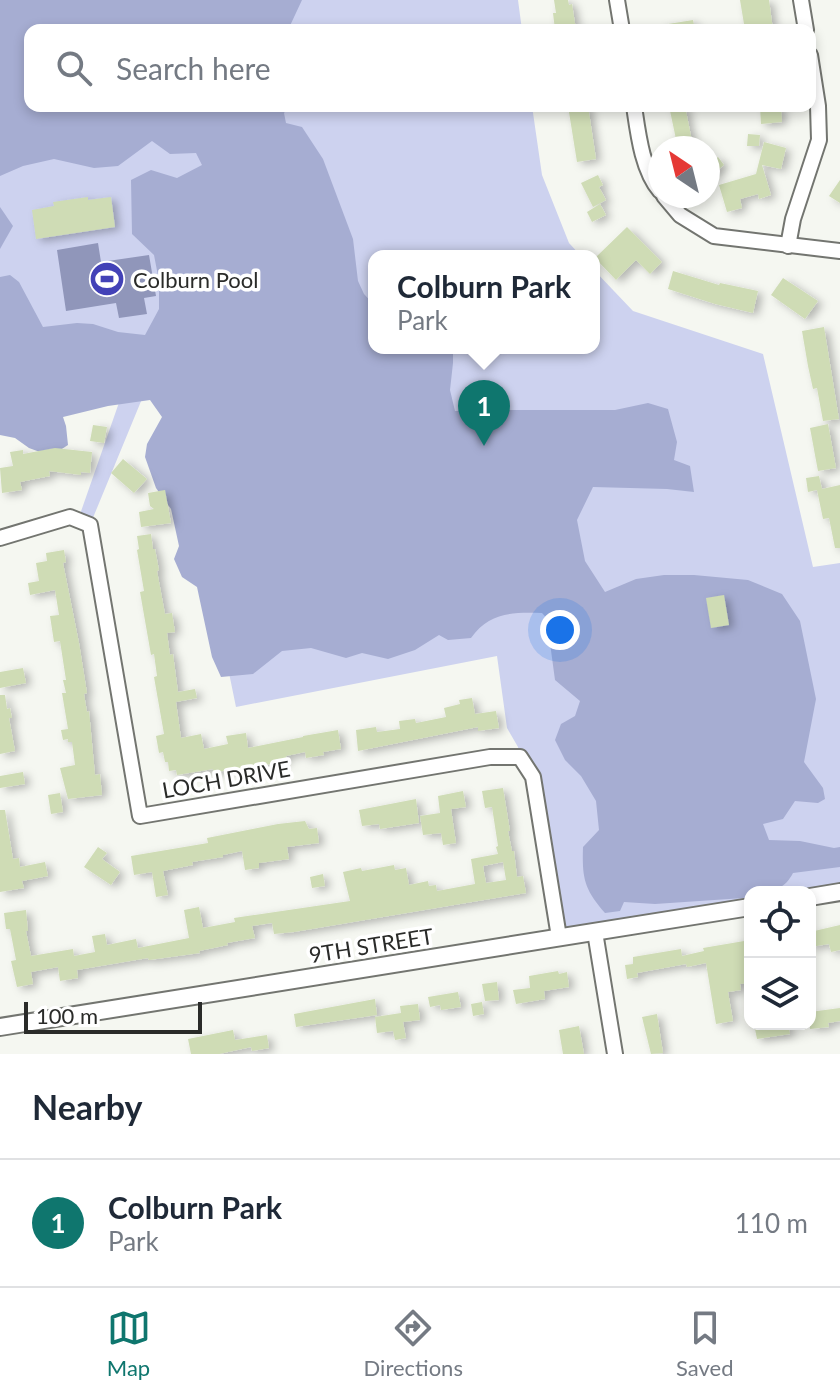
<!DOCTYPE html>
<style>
body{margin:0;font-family:Lato,sans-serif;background:#f6f6f7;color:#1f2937}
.controls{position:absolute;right:24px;bottom:24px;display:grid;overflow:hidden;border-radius:16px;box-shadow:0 4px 12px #0003}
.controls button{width:72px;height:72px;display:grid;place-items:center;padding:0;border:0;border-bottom:2px solid #e0e1e3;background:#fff;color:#1f2937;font:40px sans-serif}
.compass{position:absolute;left:648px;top:136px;width:72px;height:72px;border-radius:50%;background:#fff;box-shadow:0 4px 12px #0003;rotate:325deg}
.scale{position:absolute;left:24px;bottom:20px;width:178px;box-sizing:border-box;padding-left:8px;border:4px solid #2a2b29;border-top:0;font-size:22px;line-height:28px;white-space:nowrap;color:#2a2b29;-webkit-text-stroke:6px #fff;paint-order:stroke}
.you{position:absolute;left:560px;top:630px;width:28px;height:28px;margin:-20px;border:6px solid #fff;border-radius:50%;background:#1a73e8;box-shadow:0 0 0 12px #1a73e833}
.badge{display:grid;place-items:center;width:52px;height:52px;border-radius:50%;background:#0f766e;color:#fff;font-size:26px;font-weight:700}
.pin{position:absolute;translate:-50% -66px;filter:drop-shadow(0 2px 4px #0008)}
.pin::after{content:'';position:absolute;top:42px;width:28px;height:24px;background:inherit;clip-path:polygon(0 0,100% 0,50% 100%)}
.popup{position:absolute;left:368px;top:250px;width:232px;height:104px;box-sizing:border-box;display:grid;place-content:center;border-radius:16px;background:#fff;filter:drop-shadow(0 2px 6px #0005);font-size:26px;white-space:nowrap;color:#747a83}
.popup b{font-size:30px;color:#1f2937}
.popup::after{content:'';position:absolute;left:50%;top:100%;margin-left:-16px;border:16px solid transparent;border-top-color:#fff}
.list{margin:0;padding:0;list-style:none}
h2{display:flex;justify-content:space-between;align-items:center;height:104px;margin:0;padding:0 32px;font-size:34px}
h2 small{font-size:26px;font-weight:400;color:#747a83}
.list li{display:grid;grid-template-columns:52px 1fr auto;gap:24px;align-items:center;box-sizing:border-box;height:128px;padding:0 32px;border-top:2px solid #e0e1e3}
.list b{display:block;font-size:30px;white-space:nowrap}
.list p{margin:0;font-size:26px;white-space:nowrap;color:#747a83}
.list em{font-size:26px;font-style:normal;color:#747a83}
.icon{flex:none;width:44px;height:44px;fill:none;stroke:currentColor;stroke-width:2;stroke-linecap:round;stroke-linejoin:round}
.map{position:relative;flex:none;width:840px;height:1054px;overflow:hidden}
.search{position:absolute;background:#fff;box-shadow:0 4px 12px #0003;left:24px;right:24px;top:24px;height:88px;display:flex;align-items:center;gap:20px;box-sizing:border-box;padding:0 28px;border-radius:16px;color:#747a83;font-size:30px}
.sheet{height:232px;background:#fff}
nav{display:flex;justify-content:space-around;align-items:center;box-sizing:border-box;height:112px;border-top:2px solid #e0e1e3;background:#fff;font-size:22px;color:#747a83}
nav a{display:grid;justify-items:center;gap:4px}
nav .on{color:#0f766e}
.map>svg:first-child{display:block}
.green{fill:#cdd2ef}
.forest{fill:#a6add2}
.water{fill:#9096ba}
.building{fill:#cfdcb5;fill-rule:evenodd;filter:url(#shadow)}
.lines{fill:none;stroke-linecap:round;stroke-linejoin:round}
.minor-casing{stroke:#737570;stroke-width:18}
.tertiary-casing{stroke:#737570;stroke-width:20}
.minor{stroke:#fff;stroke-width:14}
.tertiary{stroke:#fff;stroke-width:16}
.labels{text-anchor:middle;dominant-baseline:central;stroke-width:7;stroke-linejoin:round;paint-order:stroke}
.poi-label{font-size:22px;fill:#2a2b29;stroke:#fff;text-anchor:start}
.street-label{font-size:22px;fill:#2a2b29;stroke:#fff}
</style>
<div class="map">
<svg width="840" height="1054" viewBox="0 0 840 1054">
<defs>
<filter id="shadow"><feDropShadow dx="5" dy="3" stdDeviation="4" flood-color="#0004"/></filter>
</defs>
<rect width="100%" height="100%" fill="#f5f7f1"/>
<path class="green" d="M0 0H518L522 30H30V106H532L542 175 569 243 581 256H374V348H594V270L633 311 763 354 813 567 840 563V892H750V907L559 937 533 777 520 757 518 747 507 728 497 656 236 707 171 390 144 394 90 525 78 520 122 394 0 418Z"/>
<g class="forest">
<path d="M0 0H302L288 30H30V106H289L284 113 286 123 302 127 323 159 353 239 358 281 364 294 374 305V348H453V363L450 390 455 411 511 410H615L648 403 668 409 677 442 674 460 690 466 694 492 667 489 593 487 577 520 585 561 605 592 636 579 664 575H694L748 580 782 594 800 621 816 699 804 762 823 788 825 799 818 803 795 801 783 819 763 824 769 840 800 841 834 848 840 847V867L793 873C783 892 770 892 750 892V897L744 898 655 904 624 902 620 911 605 913C584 889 582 878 583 847L599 830 596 801 581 776 565 760 555 740 561 724 575 716 580 701 555 680 550 643 552 624 542 613C514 612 489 612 471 638L448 640 439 635 415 650 388 659 362 653 346 658 311 648 282 651 253 674 221 677 212 657 197 587 182 577 174 559 179 546 171 509 156 488 145 457 147 444 162 417 150 400 108 406 63 417 66 426 68 445 51 456 29 448 15 438 0 435V277L10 275 19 282 43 327 77 323 93 324 118 332 145 335 159 309V281L154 255 132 234 131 180 151 170 177 178 202 165 196 153 170 154 152 141 118 166 94 168 54 159 23 166 0 176Z"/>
<path d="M0 207 13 226 0 249Z"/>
</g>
<path class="water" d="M98 243 101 262 149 255 156 296 144 298 147 314 119 318 116 303 66 311 57 250Z"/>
<g class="building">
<path d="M554 0H568L569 5 572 4 576 30H555L553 13H556Z"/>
<path d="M740 0H769L773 30H745Z"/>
<path d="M693 20 695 30H663L662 25Z"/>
<path d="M568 106H588L596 159 577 162Z"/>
<path d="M669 106H685L692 141 677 144Z"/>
<path d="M760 106H781L782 122 761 124Z"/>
<path d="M748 134 760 135 759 146H747Z"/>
<path d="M764 142 786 148 781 169 762 165 771 195 759 199 758 194 740 199 742 208 727 212 719 185 756 174Z"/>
<path d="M718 157 724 165 708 178V166Z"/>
<path d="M598 175 603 185 599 187 606 200 593 207 581 183Z"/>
<path d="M840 180V203L829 196Z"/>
<path d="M88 197V200L111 197 115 227 36 239 32 210 54 206 53 202Z"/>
<path d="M600 204 606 215 592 222 587 212Z"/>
<path d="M627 227 662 262 650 274 636 260 616 280 595 258Z"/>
<path d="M673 271 719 285 720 283 758 291 753 313 715 304 668 289Z"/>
<path d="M783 278 818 301 805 319 771 295Z"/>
<path d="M824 327 839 419 823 421 817 388 813 389 808 366 802 331Z"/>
<path d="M828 424 836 468 818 471 810 428Z"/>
<path d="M93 425 107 427 104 443 90 441Z"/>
<path d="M55 448 92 452 90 473 81 472V475L49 471 50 476 20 482 22 490 2 493 0 468 13 466 10 452 23 450V454Z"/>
<path d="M123 459 147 479 134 493 111 473Z"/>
<path d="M819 476 822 489 840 485V548H835L829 518 823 519 817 490 808 492 806 478Z"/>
<path d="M165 490 171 523 141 527 139 512 154 509 150 506 148 493Z"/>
<path d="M151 534 153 549H155L159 570 157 571 165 614 172 613 175 632 167 633 170 655 173 654 178 692 195 689 197 698 176 702 181 738 201 734 204 749 228 744 226 736 246 733 248 748 303 737V736L338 730 341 749 323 752 324 755 306 758 305 752 286 756 287 761 232 771V769L213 773V769L177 775 176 770 169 771 168 762H165L163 752 159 753 156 736 164 734 154 677 157 676 154 654 151 655 140 592 144 591 137 550 139 549 137 536Z"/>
<path d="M64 550 66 562 63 563 79 643 87 693 84 694 87 712 89 711 95 775 100 774 102 795 68 799 60 768 75 765 72 742H68V739L63 740 61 730 68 729 62 693H66L63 680H66L60 641 54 642 50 616 59 615 55 590 30 595 28 583 39 581 36 563 47 561 46 553Z"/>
<path d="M724 595 729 625 711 628 706 598Z"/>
<path d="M23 668 26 683 0 688V672Z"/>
<path d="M0 695H5L7 709 10 708 12 718H9L15 751 0 754Z"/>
<path d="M472 698 475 714 496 711 499 728 478 731V727L358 751 356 730 376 727 377 732 400 729 399 721 415 719 416 723 446 717 444 708 460 704 459 700Z"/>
<path d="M23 772 25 784 0 788V776Z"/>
<path d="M503 788 510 831H508L512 851H514L517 877 523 876 526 893 294 932 274 934 272 923 252 926 255 938 227 943 228 945 199 951 200 953 149 960 148 958 77 970 78 978 60 981 58 967 31 972 33 984 17 987 11 961 16 960 10 929H6L4 913 26 910 28 931H26L31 956 73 949 74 956 95 952 92 936 105 934 107 945 136 939 138 948 189 938 184 910 199 907 203 928 235 922 234 918 350 901 343 872 361 868 362 871 394 865 395 870 406 868 409 885 428 881 429 886 436 885 437 891 475 884 471 859 498 854 496 847 498 846 492 807 485 808 482 791ZM503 862 506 880 486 883 483 866Z"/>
<path d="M463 791 466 807 451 809 456 843 443 845 441 833 423 835 420 816 440 813 438 796Z"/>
<path d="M60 793 63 812 51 814 48 795Z"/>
<path d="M416 799 419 823 380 829 379 824 362 826 359 810Z"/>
<path d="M0 810H5L13 859 19 858 20 867 45 862 48 876 22 881 24 888 0 892Z"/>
<path d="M305 821 309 829 317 828 319 843 287 847 289 859 259 863V868L245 870 242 851 223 855V857L192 862 193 865 163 871 168 895 156 897 152 872 134 875 131 856 208 843 207 838 278 824Z"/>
<path d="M98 847 107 853 102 859 120 872 111 885 84 867Z"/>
<path d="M323 874 325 886 312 888 310 877Z"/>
<path d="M840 925V950L831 952 829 944 810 947V932Z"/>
<path d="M750 940V983L740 984 741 990 728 992 733 1021 716 1024 706 963 687 967 686 964 637 973 638 977 627 979 625 965 633 964V957L681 949 682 956 704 951 703 948Z"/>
<path d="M558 971 559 974 567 972 569 987 544 991 545 999 516 1004 513 990 530 988 529 976Z"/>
<path d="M497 982 499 1000 485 1001 482 984Z"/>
<path d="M458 992 461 1007 441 1010 440 1005 430 1007 428 997Z"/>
<path d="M375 999 377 1015 296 1027 294 1014Z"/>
<path d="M482 1002 484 1014 473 1016 471 1004Z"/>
<path d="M418 1004 420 1020 403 1022 406 1038 395 1040 393 1031 377 1033 375 1017 401 1013 400 1006Z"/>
<path d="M840 1008V1021L828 1023 829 1027 810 1029V1012Z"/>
<path d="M657 1014 663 1053 651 1054 642 1017Z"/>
<path d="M754 1024H788L790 1034 757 1039Z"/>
<path d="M579 1026 584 1054H563L559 1030Z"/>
<path d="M233 1030 235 1040 267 1035 269 1048 252 1051 251 1047 219 1054H191L188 1039Z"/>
</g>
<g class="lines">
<defs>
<g id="minor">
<path d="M617 0 622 30"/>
<path d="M801 0 806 30"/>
<path d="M634 106C638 133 642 170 660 191"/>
<path d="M664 196 680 215 714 236 840 251"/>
<path d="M788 246 793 219 819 140 818 106 810 55"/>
<path d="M0 538 70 517 90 525 140 816 490 757H520L533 777 559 937"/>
<path d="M595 932 615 1054"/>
</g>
<g id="tertiary">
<path d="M810 897 840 892"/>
<path d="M0 1027 750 907"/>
</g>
</defs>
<use href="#minor" class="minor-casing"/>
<use href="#tertiary" class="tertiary-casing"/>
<use href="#minor" class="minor"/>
<use href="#tertiary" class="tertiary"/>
</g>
<defs>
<symbol id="stadium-disc" viewBox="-11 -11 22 22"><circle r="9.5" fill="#4342b7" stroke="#fff"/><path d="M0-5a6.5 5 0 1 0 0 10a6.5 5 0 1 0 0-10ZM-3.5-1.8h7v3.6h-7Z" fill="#fff"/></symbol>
</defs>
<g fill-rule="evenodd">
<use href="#stadium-disc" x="87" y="259" width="40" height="40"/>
</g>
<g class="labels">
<g class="poi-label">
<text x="133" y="279">Colburn Pool</text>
</g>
<g class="street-label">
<text transform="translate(226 779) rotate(-10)">LOCH DRIVE</text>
<text transform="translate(371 945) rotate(-9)">9TH STREET</text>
</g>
</g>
</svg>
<div class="controls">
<button><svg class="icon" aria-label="locate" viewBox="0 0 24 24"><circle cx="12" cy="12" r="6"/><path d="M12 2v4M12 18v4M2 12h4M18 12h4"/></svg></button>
<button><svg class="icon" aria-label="layers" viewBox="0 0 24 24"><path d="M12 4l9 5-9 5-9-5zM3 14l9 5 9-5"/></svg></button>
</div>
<svg class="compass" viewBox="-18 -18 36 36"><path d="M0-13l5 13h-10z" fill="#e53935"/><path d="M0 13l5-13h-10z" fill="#747a83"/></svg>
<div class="scale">100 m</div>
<div class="you"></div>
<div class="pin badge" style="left:484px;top:446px">1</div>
<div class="popup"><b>Colburn Park</b>Park</div>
<div class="search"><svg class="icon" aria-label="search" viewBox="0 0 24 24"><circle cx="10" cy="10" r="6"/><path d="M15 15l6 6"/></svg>Search here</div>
</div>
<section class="sheet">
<h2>Nearby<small></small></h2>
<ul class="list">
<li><span class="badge">1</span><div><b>Colburn Park</b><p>Park</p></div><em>110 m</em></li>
</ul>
</section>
<nav>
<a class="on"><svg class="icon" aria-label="map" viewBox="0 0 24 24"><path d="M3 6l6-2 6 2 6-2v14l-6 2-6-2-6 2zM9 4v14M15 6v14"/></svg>Map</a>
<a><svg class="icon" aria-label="directions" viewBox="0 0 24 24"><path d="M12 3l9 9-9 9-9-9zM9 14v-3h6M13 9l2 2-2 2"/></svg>Directions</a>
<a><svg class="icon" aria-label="saved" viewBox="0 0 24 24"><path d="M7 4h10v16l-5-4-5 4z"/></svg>Saved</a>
</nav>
